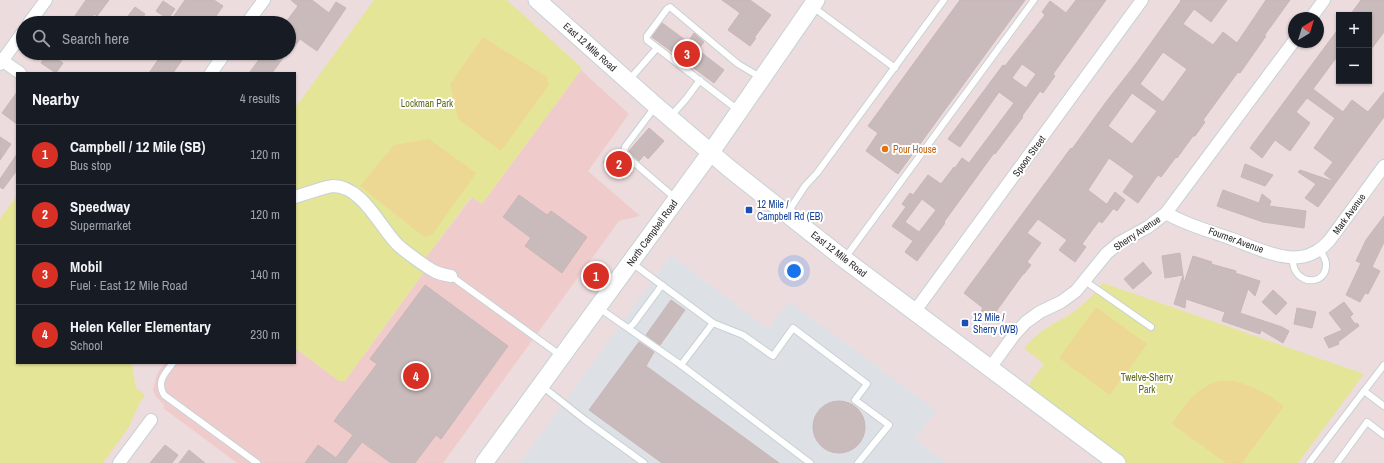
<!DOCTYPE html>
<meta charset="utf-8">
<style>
body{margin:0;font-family:"Archivo Narrow",sans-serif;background:#242831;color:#f1f3f6}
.controls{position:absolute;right:12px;top:12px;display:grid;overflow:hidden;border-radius:0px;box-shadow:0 1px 3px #0004}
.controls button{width:36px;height:36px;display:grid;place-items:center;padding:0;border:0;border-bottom:1px solid #363941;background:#171b24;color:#f1f3f6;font:20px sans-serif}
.compass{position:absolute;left:1288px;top:12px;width:36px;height:36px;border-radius:50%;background:#171b24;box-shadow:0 1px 3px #0004;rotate:38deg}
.you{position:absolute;left:794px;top:271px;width:14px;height:14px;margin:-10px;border:3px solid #fff;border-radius:50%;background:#1a73e8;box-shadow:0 0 0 6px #1a73e833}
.badge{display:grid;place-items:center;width:26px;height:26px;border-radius:50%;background:#d93025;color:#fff;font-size:13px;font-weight:700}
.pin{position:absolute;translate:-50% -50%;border:2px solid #fff;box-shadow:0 1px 4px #0006}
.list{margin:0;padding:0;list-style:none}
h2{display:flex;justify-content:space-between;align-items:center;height:52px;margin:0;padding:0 16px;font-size:17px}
h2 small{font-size:13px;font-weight:400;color:#9ea1a6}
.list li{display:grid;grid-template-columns:26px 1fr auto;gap:12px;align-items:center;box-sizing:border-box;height:60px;padding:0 16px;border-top:1px solid #363941}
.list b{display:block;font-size:15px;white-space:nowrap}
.list p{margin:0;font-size:13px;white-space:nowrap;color:#9ea1a6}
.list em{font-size:13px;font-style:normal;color:#9ea1a6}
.icon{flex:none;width:22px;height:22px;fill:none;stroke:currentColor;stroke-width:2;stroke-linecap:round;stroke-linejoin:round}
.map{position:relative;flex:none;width:1384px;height:463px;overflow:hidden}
.search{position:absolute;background:#171b24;box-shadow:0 1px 3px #0004;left:16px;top:16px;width:280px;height:44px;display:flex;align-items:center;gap:10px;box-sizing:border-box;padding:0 14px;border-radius:22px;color:#9ea1a6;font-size:15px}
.panel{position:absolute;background:#171b24;box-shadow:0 1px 3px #0004;left:16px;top:72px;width:280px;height:292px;border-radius:0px}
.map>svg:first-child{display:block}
.industrial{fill:#dde0e5}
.education{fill:#efcccb}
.green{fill:#e4e597}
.pitch{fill:#edd893}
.building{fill:#c9bbbc;stroke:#c9b6b6;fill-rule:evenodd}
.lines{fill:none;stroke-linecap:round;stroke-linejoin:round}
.lane-casing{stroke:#c5d2d5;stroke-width:8}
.street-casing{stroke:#c5d2d5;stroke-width:14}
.secondary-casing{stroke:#c5d2d5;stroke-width:19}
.lane{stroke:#fff;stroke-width:6}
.street{stroke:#fff;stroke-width:12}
.secondary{stroke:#fff;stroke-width:17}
.food-dot{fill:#e8710a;stroke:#fff;stroke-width:1.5}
.transit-dot{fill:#1a4fb4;stroke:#fff;stroke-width:1.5}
.labels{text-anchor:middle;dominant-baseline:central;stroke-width:4;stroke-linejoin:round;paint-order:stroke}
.street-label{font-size:10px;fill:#2b2b2b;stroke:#fff}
.park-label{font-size:10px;fill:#5f6a18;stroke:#fff}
.food-label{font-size:10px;fill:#c56008;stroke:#fff;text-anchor:start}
.transit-label{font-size:10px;fill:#164399;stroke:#fff;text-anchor:start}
</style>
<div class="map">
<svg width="1384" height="463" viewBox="0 0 1384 463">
<rect width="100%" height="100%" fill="#eddcde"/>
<path class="industrial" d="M671 255 768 329 789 301 937 411 915 439 947 463H520Z"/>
<path class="education" d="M581 70 629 114 588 171 640 216 619 221 443 463H237L163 408 165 406 156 397 153 390 157 374 164 363H295V348L339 381H345L424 272 425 259 472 197 482 204Z"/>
<g class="green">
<path d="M374 0H507L581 67V70L482 204 471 197 425 259 424 272 345 381H339L295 348V108Z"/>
<path d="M17 195V363H132L136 388 145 395 140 402 129 427 103 463H0V219Z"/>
<path d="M1103 283 1364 374 1298 463H1120L1024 391 1044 364 1024 348C1039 331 1050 326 1069 315 1082 306 1093 296 1103 283Z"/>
</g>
<g class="pitch">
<path d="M483 37 547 77 549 85 501 151 458 119 450 84Z"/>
<path d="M429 139 476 173 432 235 424 237 360 186 394 145Z"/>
<path d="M1096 307 1147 344 1110 395 1059 358Z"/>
<path d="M1234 381C1254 386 1267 394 1284 406L1242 463H1226L1172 424C1182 408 1196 389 1215 382 1220 380 1228 381 1234 381Z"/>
</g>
<g class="building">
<path d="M86 0H109L97 16 94 14 88 23H70Z"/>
<path d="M185 0H214L223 6 211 23H185L174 16Z"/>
<path d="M291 0H312L329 13 336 2 346 8 317 51 300 39 289 54V23L286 22 298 6Z"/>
<path d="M722 0H750L771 15 754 38H756L750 46 728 30 740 13Z"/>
<path d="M960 0H1025L898 174 866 151 878 133 868 126Z"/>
<path d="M1076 0H1106L1053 74 1055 76 1043 93 1040 91 1022 116 1023 117 995 154 994 153 944 222 945 223 917 261 905 252 913 241 892 226 906 207 902 204 910 193 913 195 928 175 941 184 954 167 955 168 962 158 969 163 1014 103 999 92 960 147 948 139 1003 65 1005 66 1045 15 1042 12 1050 1 1066 13ZM1022 64 1036 74 1026 88 1012 78ZM922 199 936 210 919 232 905 222Z"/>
<path d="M1180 0H1227L1211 22 1194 9 1183 24 1213 45 1223 32 1237 43 1266 0H1290L1264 36H1266L1240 73 1238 72 1203 120 1205 122 1195 136H1193L1177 158 1176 157 1161 177 1158 175 1138 203 1123 192 1134 176 1109 158 1088 190 1113 209 1102 223 1099 221 1082 244 1086 247 1075 262 1059 250 1067 240 1038 219 1027 233 1041 243 1027 262 1031 265 1024 274H1023L990 320 980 313 983 308 964 293 1071 148 1072 149 1106 102 1138 61 1181 1ZM1163 52 1187 69 1163 102 1140 84ZM1132 93 1157 111 1132 144 1108 126Z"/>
<path d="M1361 0H1384V32L1369 52V15H1350Z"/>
<path d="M163 1 175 9 168 19 156 11Z"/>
<path d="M135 7 145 14 139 23 128 16Z"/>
<path d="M662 23 688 42 694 33 704 42 698 50 724 70 714 83 652 37Z"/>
<path d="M1339 28V54L1313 89 1343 112 1352 100 1368 112 1384 92V117L1318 207 1305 198 1316 184 1298 172 1300 170 1335 182 1324 174 1333 162 1314 148 1335 118 1307 98 1296 112 1310 123 1290 151 1275 140 1262 158 1250 148Z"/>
<path d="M48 53 63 63 56 73 41 63Z"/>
<path d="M147 53H171L182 60 173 73H149L158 60Z"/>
<path d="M264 53H276L283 58 272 73H249Z"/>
<path d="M17 92V124L2 113Z"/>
<path d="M649 128 664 141 648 159 644 155 639 161 629 151Z"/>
<path d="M0 137 11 144 0 160Z"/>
<path d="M614 150 633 167 623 178 603 162Z"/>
<path d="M17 154V170L3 189 0 187V179Z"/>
<path d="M1245 164 1273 175 1265 186 1241 177Z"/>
<path d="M1223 190 1259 203 1262 194 1271 201 1269 206 1306 211 1304 228 1263 222 1217 206Z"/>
<path d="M1115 192 1125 200 1117 211 1107 204Z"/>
<path d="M519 195 547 215 551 211 587 237 562 273 525 246 531 238 503 217Z"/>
<path d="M1384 216V242L1372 267 1380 271 1368 294 1365 293 1360 302 1346 295 1361 263 1356 261 1366 240Z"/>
<path d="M1180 253 1184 283 1193 256 1212 262 1211 264 1236 271 1235 273 1260 281 1255 296 1248 289 1240 313 1282 327 1289 331 1283 343 1261 330 1260 334 1222 321 1225 312 1186 299 1185 308 1174 304 1183 275 1165 278 1162 256Z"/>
<path d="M1143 262 1152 273 1133 289 1124 279Z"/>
<path d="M425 285 508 346 441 439 436 435 415 463H391L362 442 346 463H305L318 445 336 458 353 435 334 421 377 364 370 359Z"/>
<path d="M1273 290 1287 303 1276 315 1262 302Z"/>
<path d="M671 300 685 310 660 345 646 335Z"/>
<path d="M1344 302 1353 314 1350 317 1355 324 1357 323 1359 326 1338 342 1339 344 1329 348 1324 338 1342 330 1329 313Z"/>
<path d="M1297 308 1316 312 1312 328 1294 324Z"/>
<path d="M639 342 654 352 646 366 779 463H662L589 410Z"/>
<circle cx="839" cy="427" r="26"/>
<path d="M165 445 178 455 172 463H150Z"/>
<path d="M189 450 205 463H179Z"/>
</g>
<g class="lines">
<defs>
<g id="lane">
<path d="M813 7 895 68"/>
<path d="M629 80 657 48"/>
<path d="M655 107 625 147 624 154 675 198"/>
<path d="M738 110 647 40V36L667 9 670 7 738 64 760 77"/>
<path d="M671 116 686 99 700 80"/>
<path d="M788 212 805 186 817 173 944 0"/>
<path d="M845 258 1034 0"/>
<path d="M1292 258C1293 262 1293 266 1295 270 1303 286 1327 283 1326 264 1326 259 1322 254 1320 249"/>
<path d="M451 276 560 355"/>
<path d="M1085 281 1151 327"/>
<path d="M599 308 681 365 713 323 632 263"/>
<path d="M713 323 743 335 773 356 793 328 867 384 855 400 889 425 858 463"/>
<path d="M629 328 634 323 662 285"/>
<path d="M173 363C165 373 156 382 164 395L257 463"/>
<path d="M681 365 810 463"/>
<path d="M1384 365 1364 391 1384 406"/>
<path d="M542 386 585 420 644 463"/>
<path d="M1309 463 1364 391"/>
<path d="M1337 463 1367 422 1384 435"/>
</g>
<g id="street">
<path d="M1311 18 1324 0"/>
<path d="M29 23 46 0"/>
<path d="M247 23 264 0"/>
<path d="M0 59 20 73"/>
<path d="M0 64 23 32"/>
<path d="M211 73 225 53"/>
<path d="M295 197C304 194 325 187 333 186 363 186 380 228 399 246 406 252 426 267 434 271 439 274 446 275 451 276"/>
<path d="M1166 213C1186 225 1210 231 1232 239 1251 246 1280 260 1300 257 1311 256 1322 249 1329 241L1384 166"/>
<path d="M915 311 1142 0"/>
<path d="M990 368 1014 335 1026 322 1040 312 1061 302 1076 291 1107 253 1119 243 1148 227 1166 213 1294 41"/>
<path d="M119 463 151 420"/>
</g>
<g id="secondary">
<path d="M537 0 655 105 730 169 844 259 1117 463"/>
<path d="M484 463 711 152 816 0"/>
</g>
</defs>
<use href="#lane" class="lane-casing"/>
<use href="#street" class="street-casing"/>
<use href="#secondary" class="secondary-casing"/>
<use href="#lane" class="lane"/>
<use href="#street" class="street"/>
<use href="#secondary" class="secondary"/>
</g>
<circle class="food-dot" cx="885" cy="149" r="4"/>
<g class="transit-dot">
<rect x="745" y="206" width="8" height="8" rx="2"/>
<rect x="961" y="319" width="8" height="8" rx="2"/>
</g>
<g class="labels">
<g class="street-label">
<text transform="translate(590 47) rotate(42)">East 12 Mile Road</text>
<text transform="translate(1029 156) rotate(-54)">Spoon Street</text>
<text transform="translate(1349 214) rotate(-54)">Mark Avenue</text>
<text transform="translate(652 233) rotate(-54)">North Campbell Road</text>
<text transform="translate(1137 233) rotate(-34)">Sherry Avenue</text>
<text transform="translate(1236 240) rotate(20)">Fourner Avenue</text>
<text transform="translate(839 254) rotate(38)">East 12 Mile Road</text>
</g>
<g class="park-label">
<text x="427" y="103">Lockman Park</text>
<text x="1147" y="377">Twelve-Sherry<tspan x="1147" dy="12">Park</tspan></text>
</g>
<g class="food-label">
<text x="893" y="149">Pour House</text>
</g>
<g class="transit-label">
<text x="757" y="204">12 Mile /<tspan x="757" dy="12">Campbell Rd (EB)</tspan></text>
<text x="973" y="317">12 Mile /<tspan x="973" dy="12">Sherry (WB)</tspan></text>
</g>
</g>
</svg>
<div class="controls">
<button>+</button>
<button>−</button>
</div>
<svg class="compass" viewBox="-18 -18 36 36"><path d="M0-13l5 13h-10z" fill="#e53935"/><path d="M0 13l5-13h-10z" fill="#9ea1a6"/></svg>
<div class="you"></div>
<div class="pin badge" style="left:596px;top:276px">1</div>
<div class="pin badge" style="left:619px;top:164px">2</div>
<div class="pin badge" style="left:687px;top:54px">3</div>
<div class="pin badge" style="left:416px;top:376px">4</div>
<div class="search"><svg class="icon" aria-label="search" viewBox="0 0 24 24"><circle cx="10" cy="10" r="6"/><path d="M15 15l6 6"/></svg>Search here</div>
<section class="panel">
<h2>Nearby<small>4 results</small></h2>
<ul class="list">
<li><span class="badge">1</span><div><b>Campbell / 12 Mile (SB)</b><p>Bus stop</p></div><em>120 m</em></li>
<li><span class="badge">2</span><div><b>Speedway</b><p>Supermarket</p></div><em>120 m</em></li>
<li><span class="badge">3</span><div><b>Mobil</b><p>Fuel · East 12 Mile Road</p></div><em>140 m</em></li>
<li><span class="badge">4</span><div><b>Helen Keller Elementary</b><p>School</p></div><em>230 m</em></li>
</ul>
</section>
</div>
